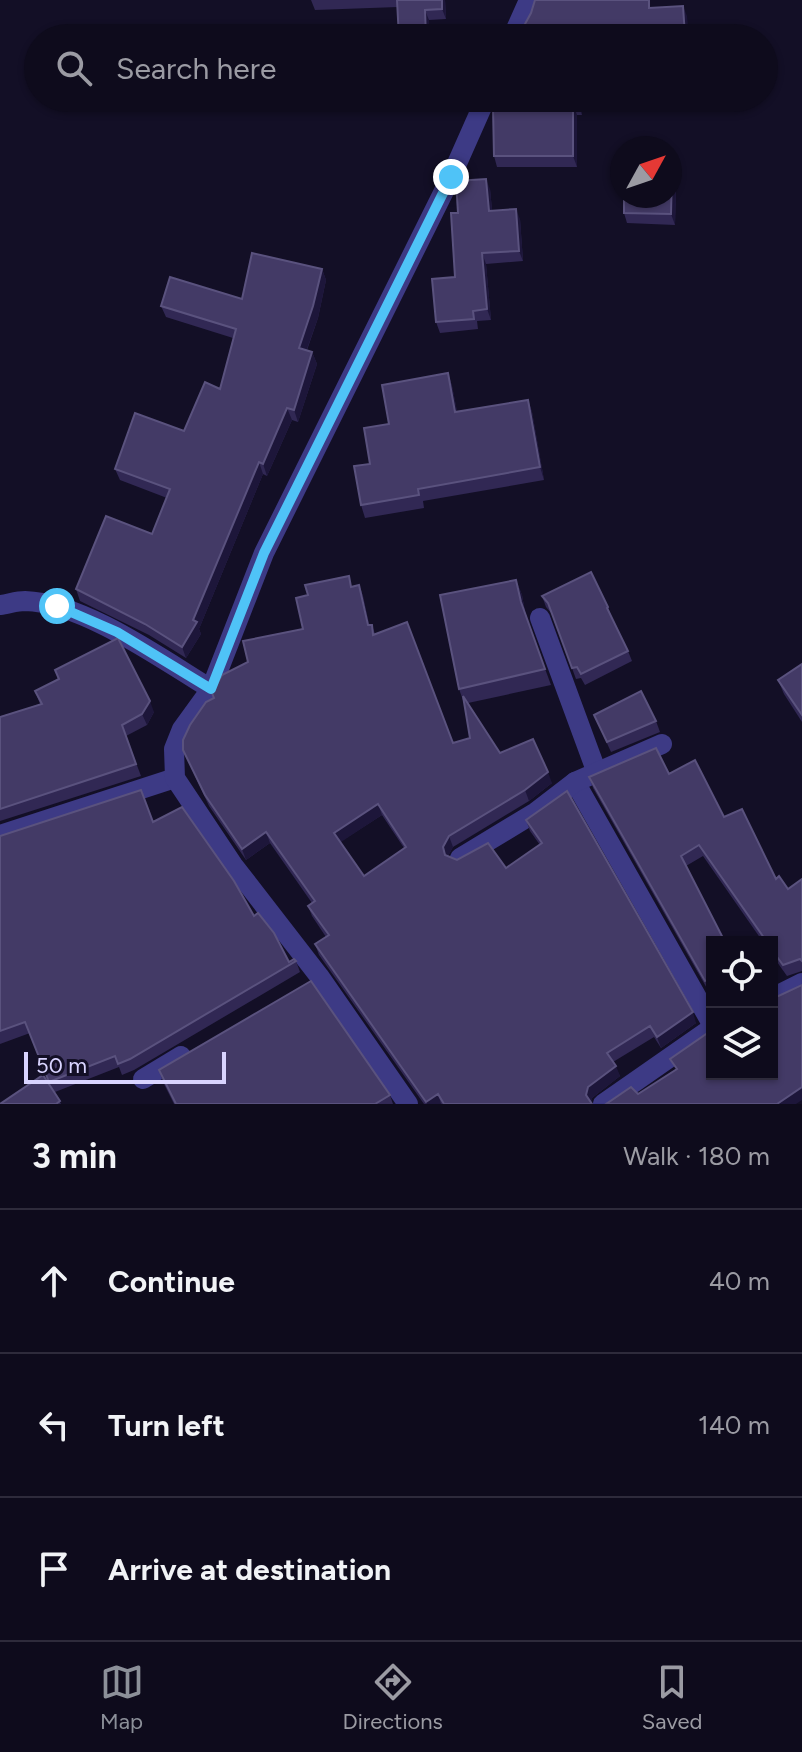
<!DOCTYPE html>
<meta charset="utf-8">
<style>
body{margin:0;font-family:Figtree,sans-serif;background:#171425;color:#f1f3f6}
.controls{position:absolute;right:24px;bottom:24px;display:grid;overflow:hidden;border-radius:0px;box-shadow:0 2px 6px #0004}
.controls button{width:72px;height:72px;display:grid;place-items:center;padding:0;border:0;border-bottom:2px solid #2e2b3b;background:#0e0b1c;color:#f1f3f6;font:40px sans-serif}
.compass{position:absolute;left:610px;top:136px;width:72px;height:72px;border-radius:50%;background:#0e0b1c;box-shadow:0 2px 6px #0004;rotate:50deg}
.scale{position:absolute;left:24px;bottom:20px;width:202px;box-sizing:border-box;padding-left:8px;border:4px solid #d9d4ff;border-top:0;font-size:22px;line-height:28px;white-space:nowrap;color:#d9d4ff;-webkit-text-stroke:6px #130f26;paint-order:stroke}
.stop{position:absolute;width:24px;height:24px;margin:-18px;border:6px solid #4fc3f7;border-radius:50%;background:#fff}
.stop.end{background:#4fc3f7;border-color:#fff;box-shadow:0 2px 8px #0008}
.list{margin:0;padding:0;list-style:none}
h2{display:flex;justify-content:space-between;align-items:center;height:104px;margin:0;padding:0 32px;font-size:34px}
h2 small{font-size:26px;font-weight:400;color:#9b9ba3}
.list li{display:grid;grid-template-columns:52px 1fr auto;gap:24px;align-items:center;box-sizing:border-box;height:144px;padding:0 32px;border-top:2px solid #2e2b3b}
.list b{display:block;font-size:30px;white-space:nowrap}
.list em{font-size:26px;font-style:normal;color:#9b9ba3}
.icon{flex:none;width:44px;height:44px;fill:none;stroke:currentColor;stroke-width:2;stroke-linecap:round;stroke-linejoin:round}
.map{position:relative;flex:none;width:802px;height:1104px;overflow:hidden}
.search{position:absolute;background:#0e0b1c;box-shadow:0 2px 6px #0004;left:24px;right:24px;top:24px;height:88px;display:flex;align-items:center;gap:20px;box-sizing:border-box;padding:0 28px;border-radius:44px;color:#9b9ba3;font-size:30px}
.sheet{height:536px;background:#0e0b1c}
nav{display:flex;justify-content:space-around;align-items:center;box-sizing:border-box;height:112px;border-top:2px solid #2e2b3b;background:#0e0b1c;font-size:22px;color:#9b9ba3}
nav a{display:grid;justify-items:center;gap:4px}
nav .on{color:#8c9099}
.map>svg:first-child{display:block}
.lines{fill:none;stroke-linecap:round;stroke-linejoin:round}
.minor{stroke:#3d3a85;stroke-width:20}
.wall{fill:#312854;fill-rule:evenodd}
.shaded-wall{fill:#1d163a}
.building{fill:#433a66;stroke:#5a527e;stroke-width:2;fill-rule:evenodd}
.route{stroke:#4fc3f7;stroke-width:10}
</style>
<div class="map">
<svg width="802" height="1104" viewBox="0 0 802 1104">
<rect width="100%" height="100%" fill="#130f26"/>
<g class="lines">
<g class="minor">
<path d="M512 38 529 0"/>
<path d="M0 605C8 604 17 601 25 601 84 603 160 658 211 689"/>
<path d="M540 618 597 773"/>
<path d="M575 782 712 1024"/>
<path d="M0 835 175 778"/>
<path d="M460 858 536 812 575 782 662 744"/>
<path d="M772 998 802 983"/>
<path d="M143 1079 181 1056"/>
<path d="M408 1104 319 976 233 865 175 778 174 749 182 729 211 689 264 553 451 177 486 98"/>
<path d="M603 1104 712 1028"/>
</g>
</g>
<g class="wall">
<path d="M311 0H445L446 19 429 20 398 7 315 10Z"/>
<path d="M581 98 582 115H577V167H497L494 156 515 107Z"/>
<path d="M676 183 675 225 627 223 624 213Z"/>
<path d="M490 189 492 210 520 219 523 261 486 264 491 320 477 321 478 329 440 333 436 322 455 277 458 213Z"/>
<path d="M322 269 326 280 318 318 307 350 312 352 317 364 298 422 292 420 267 476 263 474 199 629 201 634 186 658 149 635 80 601 76 589 152 534 167 498 120 480 115 469 184 431 220 389 233 338 166 317 161 306 242 299Z"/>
<path d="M448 373 452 386 457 412 528 400 532 412 544 480 423 501 424 508 365 518 361 505 370 464 389 424Z"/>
<path d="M516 580 522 595 526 617 551 685 468 703 500 753 552 783 529 801 453 847 448 856 457 860 506 868 540 845 530 831 526 820 696 1023 661 1048 654 1037 613 1062 620 1076 592 1098 591 1102 592 1104H424L319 955 315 944 326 937 312 916 308 906 312 903 270 843 246 860 209 806 183 750 214 698 212 693 248 662 303 629 359 585 363 596 369 625H372L375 634 453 743 470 738 464 703 459 689ZM382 815 404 848 364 876 340 842Z"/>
<path d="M542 596 608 607 612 618 628 651 632 661 585 685 581 678 576 679 552 614 546 607Z"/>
<path d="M802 664V722L784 694 778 680Z"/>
<path d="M55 670 154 712 147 725 126 736 141 776 0 821V717L40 704 35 691 58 679Z"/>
<path d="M594 715 656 721 660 732 611 752Z"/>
<path d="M669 774 724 817 776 879 788 889 802 879V971L787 976 772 955V942H763L703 856 686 866 712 942V990L709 992 593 788 589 777Z"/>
<path d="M153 822 254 916 289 962 296 961 300 972 134 1070 122 1075 119 1067 55 1092 61 1104H0L50 1085 30 1033 0 1044V836Z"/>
<path d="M159 1070 390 1095 393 1104H174L163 1082Z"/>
</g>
<g class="shaded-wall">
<path d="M442 0H445L446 19 442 9Z"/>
<path d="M683 6 687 16 689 38 685 36Z"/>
<path d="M425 10 429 20 430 38H426Z"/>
<path d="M578 98H581L582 115 578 104Z"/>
<path d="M573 104 577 115V167L573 156Z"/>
<path d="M672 172 676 183 675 225 671 214Z"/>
<path d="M486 179 490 189 493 221 489 211Z"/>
<path d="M516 209 520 219 523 261 519 251Z"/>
<path d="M482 253 486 264 491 320 487 309Z"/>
<path d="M322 269 326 280 318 318 303 360 299 348Z"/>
<path d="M312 352 317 364 298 422 294 410Z"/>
<path d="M448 373 452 386 460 425 455 412Z"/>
<path d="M528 400 532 412 544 480 540 467Z"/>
<path d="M287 408 292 420 267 476 263 464Z"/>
<path d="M259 462 263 474 199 629 201 634 186 658 182 647Z"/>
<path d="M516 580 522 595 526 617 521 602Z"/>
<path d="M359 585 363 596 372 636 368 625Z"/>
<path d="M150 701 154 712 147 725 142 714Z"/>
<path d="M548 772 552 783 529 801 525 790Z"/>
<path d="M378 804 382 815 338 844 334 833Z"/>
<path d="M266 832 270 843 246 860 242 849Z"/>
<path d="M449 836 453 847 447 858 443 847Z"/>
<path d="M693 1012 696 1023 661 1048 657 1037Z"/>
<path d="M616 1066 620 1076 592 1098 591 1104 586 1095 588 1087Z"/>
<path d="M802 1087V1100L796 1104H777Z"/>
<path d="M438 1094 441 1104H427L426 1102Z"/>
</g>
<g class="building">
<path d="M397 0H442V9L425 10 426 38H399Z"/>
<path d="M535 0H649V8L683 6 685 36 705 34V38H520V33L531 13Z"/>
<path d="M515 98H578V104H573V156H494L493 107H515Z"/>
<path d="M670 172H672L671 214 624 213V196H670Z"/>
<path d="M486 179 489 211 516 209 519 251 482 253 487 309 473 311 474 319 436 322 432 279 455 277 451 213H458L456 181Z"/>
<path d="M252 253 322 269 313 306 299 348 312 352 294 410 287 408 263 464 259 462 193 620 197 622 182 647 145 624 76 589 106 516 152 534 170 489 115 469 135 413 184 431 205 382 220 389 236 329 161 306 170 277 242 299Z"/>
<path d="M448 373 455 412 528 400 540 467 418 489 419 495 361 505 354 466 370 464 364 428 389 424 382 385Z"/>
<path d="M591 572 608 607 607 608 628 651 581 674 577 667 572 668 548 603 542 596Z"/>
<path d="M349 576 351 587 359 585 368 625H372L373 635 407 622 453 743 470 738 463 696 500 753 533 739 548 772 525 790 449 836 443 847 445 855 457 860 488 843 506 868 542 843 526 820 567 791 693 1012 657 1037 650 1026 607 1053 616 1066 588 1087 586 1095 592 1104H444L438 1094 426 1102 315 944 329 935 308 906 315 901 266 832 242 849 205 795 183 750V740L190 725 206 702 214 698 212 693 222 675 248 662 243 641 303 629 296 598 308 595 305 585ZM378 804 406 847 364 876 334 833Z"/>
<path d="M516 580 521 602 545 669 459 689 440 595Z"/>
<path d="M118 638 150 701 142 714 122 725 136 764 0 809V717L42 704 35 691 59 679 55 670Z"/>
<path d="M802 664V715L778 680Z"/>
<path d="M641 691 656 721 607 742 594 715Z"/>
<path d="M656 748 669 774 695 760 724 817 742 809 776 879 779 876 788 889 802 879V961L800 959 783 965 772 950V942H767L699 845 681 856 725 942H712V977L705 981 589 777Z"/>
<path d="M141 790 153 822 182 807 234 881 254 916 258 913 274 933 289 962 294 959 296 961 130 1059 118 1064 115 1056 49 1082 25 1022 0 1031V836Z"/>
<path d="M311 981 390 1095 375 1104H176L159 1070Z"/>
<path d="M802 985V1087L777 1104H606L631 1087 638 1094 677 1069 670 1059 712 1030V1074H772V999Z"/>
<path d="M43 1075 60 1101 56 1104H0Z"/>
</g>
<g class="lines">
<path class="route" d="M57 606 117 632 211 689 264 553 451 177"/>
</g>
</svg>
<div class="controls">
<button><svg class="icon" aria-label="locate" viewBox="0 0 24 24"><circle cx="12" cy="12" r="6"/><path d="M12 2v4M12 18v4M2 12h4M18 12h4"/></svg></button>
<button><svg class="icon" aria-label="layers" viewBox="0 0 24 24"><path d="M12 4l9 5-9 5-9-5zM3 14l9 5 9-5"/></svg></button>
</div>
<svg class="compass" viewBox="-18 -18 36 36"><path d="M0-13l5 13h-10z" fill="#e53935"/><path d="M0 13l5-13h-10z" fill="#9b9ba3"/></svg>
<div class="scale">50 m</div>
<div class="stop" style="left:57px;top:606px"></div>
<div class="stop end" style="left:451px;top:177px"></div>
<div class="search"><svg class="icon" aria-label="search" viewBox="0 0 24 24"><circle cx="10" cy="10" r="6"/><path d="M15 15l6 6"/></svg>Search here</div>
</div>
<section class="sheet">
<h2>3 min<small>Walk · 180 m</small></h2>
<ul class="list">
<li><svg class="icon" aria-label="ahead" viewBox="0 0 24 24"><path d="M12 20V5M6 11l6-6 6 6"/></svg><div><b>Continue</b></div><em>40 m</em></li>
<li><svg class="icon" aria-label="left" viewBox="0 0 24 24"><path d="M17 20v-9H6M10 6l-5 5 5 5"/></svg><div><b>Turn left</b></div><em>140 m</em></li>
<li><svg class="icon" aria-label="arrive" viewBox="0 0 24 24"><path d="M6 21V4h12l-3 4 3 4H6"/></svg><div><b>Arrive at destination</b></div></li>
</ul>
</section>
<nav>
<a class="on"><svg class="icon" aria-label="map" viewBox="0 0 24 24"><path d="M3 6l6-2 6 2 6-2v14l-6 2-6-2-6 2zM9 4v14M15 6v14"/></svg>Map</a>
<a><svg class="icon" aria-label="directions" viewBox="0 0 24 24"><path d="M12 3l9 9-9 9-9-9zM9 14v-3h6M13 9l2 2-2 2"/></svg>Directions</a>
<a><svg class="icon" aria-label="saved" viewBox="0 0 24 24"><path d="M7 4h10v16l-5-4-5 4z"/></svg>Saved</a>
</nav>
